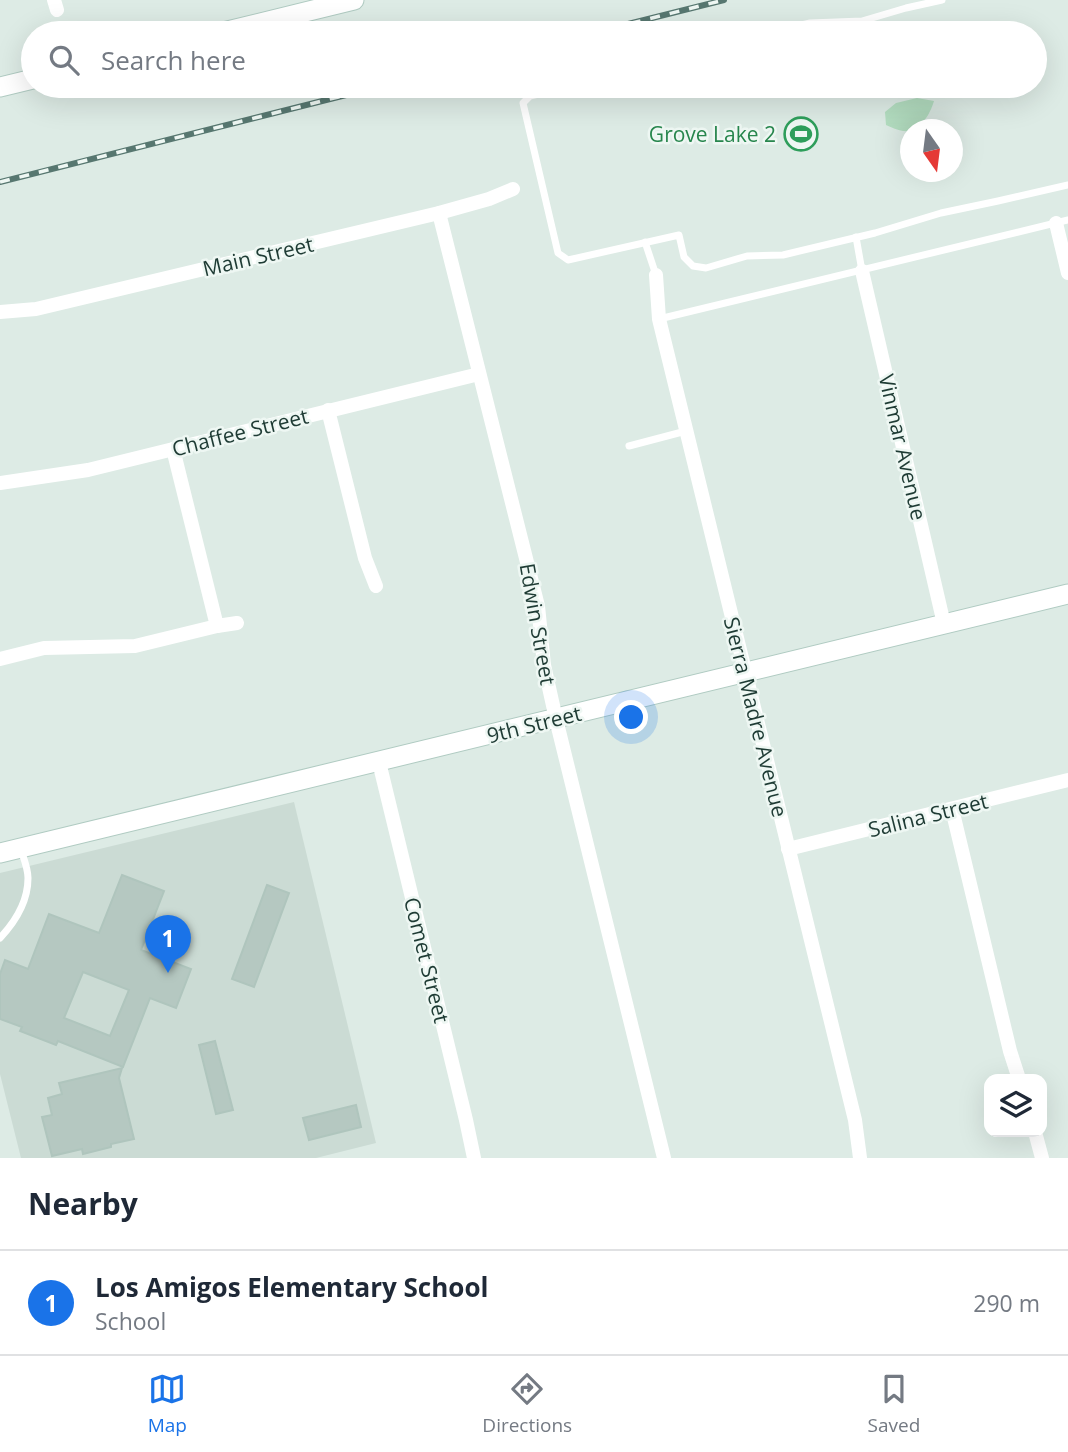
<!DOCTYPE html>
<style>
body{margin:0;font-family:"Open Sans",sans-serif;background:#f2f2f3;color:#1f2937}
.controls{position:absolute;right:21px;bottom:21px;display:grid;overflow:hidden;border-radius:14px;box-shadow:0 7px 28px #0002}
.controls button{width:63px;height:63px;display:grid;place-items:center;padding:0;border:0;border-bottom:2px solid #e0e1e3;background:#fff;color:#1f2937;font:35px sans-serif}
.compass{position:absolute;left:900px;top:119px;width:63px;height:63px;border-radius:50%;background:#fff;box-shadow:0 7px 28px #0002;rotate:166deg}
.you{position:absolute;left:632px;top:718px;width:24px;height:24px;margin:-18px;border:5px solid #fff;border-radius:50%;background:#1a73e8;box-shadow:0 0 0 10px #1a73e833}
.badge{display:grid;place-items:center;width:46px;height:46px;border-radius:50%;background:#1a73e8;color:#fff;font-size:23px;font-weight:700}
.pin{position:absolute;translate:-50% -58px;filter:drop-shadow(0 2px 4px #0008)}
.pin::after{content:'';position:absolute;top:37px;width:24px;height:21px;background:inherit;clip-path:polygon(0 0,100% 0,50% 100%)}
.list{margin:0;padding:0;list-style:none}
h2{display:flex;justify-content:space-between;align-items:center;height:91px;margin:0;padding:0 28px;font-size:30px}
h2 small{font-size:23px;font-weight:400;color:#747a83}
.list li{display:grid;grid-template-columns:46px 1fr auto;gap:21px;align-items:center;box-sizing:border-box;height:105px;padding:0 28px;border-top:2px solid #e0e1e3}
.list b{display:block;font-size:26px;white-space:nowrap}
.list p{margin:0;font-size:23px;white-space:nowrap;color:#747a83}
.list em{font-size:23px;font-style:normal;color:#747a83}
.icon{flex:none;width:38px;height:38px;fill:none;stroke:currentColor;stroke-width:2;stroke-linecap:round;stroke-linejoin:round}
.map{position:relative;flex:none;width:1068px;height:1158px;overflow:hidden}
.search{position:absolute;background:#fff;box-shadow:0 7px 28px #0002;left:21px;right:21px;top:21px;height:77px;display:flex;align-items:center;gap:18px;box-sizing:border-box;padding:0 24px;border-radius:38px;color:#747a83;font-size:26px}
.sheet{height:196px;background:#fff}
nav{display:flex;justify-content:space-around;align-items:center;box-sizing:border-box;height:98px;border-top:2px solid #e0e1e3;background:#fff;font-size:19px;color:#747a83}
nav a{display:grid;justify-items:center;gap:4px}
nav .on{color:#1a73e8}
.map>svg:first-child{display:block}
.built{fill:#cbdbd4}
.green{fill:#b4dec1}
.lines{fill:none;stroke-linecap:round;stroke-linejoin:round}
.stream{stroke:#7fc5d6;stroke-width:3.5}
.building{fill:#b5c8c1;stroke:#afc5bd;stroke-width:2;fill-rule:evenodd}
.secondary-casing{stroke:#b0cbc2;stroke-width:21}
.lane{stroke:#fff;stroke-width:7}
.street{stroke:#fff;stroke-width:14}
.secondary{stroke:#fff;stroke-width:19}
.rail-casing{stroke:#577770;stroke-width:6}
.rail{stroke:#eef7f3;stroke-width:3.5;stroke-dasharray:10;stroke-linecap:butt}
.labels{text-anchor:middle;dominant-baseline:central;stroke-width:5;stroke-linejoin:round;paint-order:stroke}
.leisure-label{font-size:21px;fill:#27864d;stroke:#eef7f3;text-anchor:end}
.street-label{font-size:21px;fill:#1e3b34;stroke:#eef7f3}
</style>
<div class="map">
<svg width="1068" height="1158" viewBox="0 0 1068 1158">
<rect width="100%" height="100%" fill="#ddebe5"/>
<path class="built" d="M294 802 376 1143 316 1158H21L0 1074V873Z"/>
<path class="green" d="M917 98 934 101C930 115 919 133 903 131 897 130 891 127 886 125L885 112 896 103Z"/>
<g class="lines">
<path class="stream" d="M495 30 514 33"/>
</g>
<g class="building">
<path d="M122 875 164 891 141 950 191 969 176 1008 150 998 123 1067 58 1041 56 1045 20 1031 22 1027 0 1019V974L5 960 28 969 49 914 99 933ZM83 972 129 990 110 1036 64 1018Z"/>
<path d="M267 885 289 893 254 987 232 979Z"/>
<path d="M215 1041 233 1110 216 1114 199 1045Z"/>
<path d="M122 1068 119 1078 134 1139 111 1144V1147L83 1154 82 1149 52 1156 42 1117 52 1115 48 1098 62 1094 59 1083Z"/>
<path d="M356 1105 361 1127 309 1140 303 1118Z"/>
</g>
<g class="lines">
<defs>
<g id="secondary">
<path d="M219 33 354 0"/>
<path d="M0 87 33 79"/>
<path d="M0 853 1068 594"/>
</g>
</defs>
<use href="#secondary" class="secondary-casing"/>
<g class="lane">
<path d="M775 33 781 30 810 23 862 21 906 8 942 0"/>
<path d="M572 86 530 96 523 103 558 253 568 260 679 235 684 257 693 266 706 268 747 256 783 255 875 233 941 213 998 201 1068 185"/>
<path d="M856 237 862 271"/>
<path d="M645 242 656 275"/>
<path d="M659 319 1068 220"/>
<path d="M629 446 686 431"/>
<path d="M0 938C16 921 28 902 28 878 28 869 24 859 21 850"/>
</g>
<g class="street">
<path d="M54 0 57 10"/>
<path d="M439 213 538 606 544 665 556 719 664 1158"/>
<path d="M1056 223 1068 273"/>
<path d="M862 271 944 624"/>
<path d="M656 275 659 319 855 1120 860 1158"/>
<path d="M0 312 36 309 439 213 489 199 513 189"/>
<path d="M328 410 365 558 376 586"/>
<path d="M173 449 217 626"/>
<path d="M0 483 88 470 479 374"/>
<path d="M0 659 44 648 135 646 217 626 237 623"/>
<path d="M379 762 466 1120 474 1158"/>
<path d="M952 809 1010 1051 1019 1079"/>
<path d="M788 849 1068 780"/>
<path d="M1035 1132 1042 1158"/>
</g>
<use href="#secondary" class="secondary"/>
<defs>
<g id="rail">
<path d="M592 33 724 0"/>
<path d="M0 182 382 86"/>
</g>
</defs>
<use href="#rail" class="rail-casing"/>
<use href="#rail" class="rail"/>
</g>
<defs>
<symbol id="stadium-ring" viewBox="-11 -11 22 22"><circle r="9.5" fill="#eef7f3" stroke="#2e9e5b" stroke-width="1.5"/><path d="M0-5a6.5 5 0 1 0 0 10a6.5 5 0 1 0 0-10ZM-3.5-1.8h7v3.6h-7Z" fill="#2e9e5b"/></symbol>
</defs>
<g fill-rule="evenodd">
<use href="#stadium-ring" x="782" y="115" width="38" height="38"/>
</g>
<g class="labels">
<g class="leisure-label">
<text x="776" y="134">Grove Lake 2</text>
</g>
<g class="street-label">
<text transform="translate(258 256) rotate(-13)">Main Street</text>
<text transform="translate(240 432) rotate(-14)">Chaffee Street</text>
<text transform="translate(903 447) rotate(77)">Vinmar Avenue</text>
<text transform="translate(538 624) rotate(80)">Edwin Street</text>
<text transform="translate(756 717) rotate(76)">Sierra Madre Avenue</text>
<text transform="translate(534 724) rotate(-14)">9th Street</text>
<text transform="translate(928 815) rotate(-14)">Salina Street</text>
<text transform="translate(427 960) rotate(76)">Comet Street</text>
</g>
</g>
</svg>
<div class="controls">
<button><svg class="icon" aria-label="layers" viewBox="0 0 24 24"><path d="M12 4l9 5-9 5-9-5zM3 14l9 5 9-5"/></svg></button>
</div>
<svg class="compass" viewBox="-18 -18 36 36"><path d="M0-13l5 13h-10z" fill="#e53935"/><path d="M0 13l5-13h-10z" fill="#747a83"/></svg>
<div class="you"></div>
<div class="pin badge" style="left:168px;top:973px">1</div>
<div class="search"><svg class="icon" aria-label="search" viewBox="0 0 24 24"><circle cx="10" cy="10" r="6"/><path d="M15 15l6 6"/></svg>Search here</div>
</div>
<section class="sheet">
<h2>Nearby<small></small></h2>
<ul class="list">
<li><span class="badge">1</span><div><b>Los Amigos Elementary School</b><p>School</p></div><em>290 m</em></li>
</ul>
</section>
<nav>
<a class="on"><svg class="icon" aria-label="map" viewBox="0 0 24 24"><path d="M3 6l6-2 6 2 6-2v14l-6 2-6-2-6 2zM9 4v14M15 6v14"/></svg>Map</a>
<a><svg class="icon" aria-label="directions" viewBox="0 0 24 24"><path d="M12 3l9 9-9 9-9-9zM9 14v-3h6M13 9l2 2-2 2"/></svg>Directions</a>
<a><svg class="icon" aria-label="saved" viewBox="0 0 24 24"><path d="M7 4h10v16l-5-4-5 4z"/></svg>Saved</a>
</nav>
